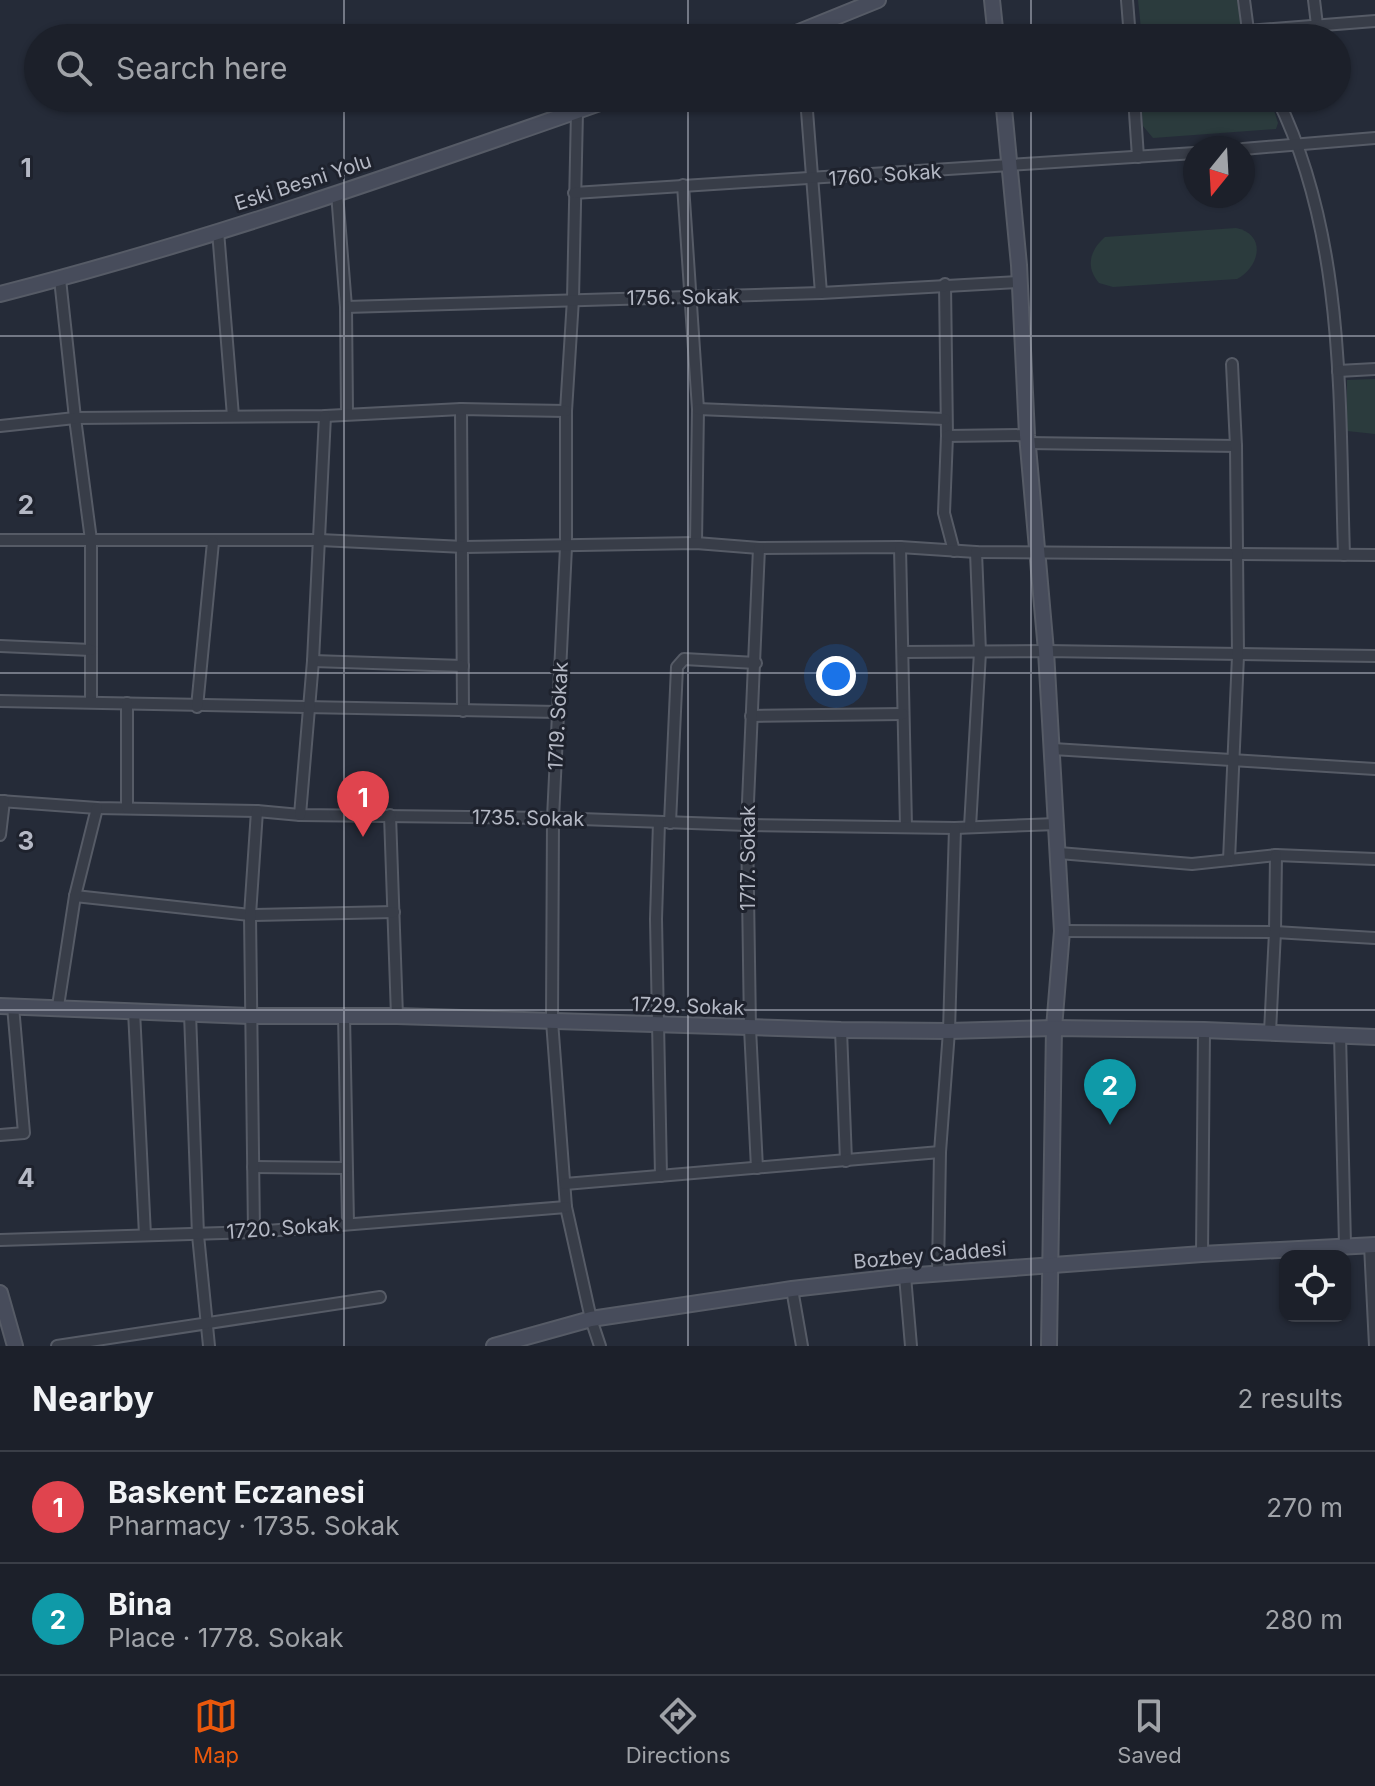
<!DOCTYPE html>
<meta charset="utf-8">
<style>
body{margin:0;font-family:Inter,sans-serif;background:#252832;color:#f1f3f6}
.controls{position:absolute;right:24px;bottom:24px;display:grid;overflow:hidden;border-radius:16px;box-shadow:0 2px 6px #0004}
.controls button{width:72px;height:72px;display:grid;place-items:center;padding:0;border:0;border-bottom:2px solid #3a3e47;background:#1c202a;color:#f1f3f6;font:40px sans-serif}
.compass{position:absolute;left:1183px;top:136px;width:72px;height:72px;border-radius:50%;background:#1c202a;box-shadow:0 2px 6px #0004;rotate:198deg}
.you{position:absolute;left:836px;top:676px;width:28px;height:28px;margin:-20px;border:6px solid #fff;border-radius:50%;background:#1a73e8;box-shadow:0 0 0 12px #1a73e833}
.badge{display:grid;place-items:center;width:52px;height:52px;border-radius:50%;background:#ea580c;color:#fff;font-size:26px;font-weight:700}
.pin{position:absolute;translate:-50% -66px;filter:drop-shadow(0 2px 4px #0008)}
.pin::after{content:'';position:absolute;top:42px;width:28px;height:24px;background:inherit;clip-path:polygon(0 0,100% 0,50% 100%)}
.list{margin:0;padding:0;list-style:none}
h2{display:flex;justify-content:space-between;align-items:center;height:104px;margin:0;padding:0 32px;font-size:34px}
h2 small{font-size:26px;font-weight:400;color:#a0a3a8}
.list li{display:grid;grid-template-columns:52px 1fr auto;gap:24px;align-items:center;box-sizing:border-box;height:112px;padding:0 32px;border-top:2px solid #3a3e47}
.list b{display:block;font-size:30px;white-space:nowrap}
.list p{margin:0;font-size:26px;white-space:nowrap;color:#a0a3a8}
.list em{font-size:26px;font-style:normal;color:#a0a3a8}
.icon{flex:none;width:44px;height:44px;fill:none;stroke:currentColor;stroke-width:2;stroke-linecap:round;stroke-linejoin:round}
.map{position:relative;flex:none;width:1375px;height:1346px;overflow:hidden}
.search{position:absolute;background:#1c202a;box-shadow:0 2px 6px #0004;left:24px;right:24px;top:24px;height:88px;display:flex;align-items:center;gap:20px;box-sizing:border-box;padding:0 28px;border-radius:44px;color:#a0a3a8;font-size:30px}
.sheet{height:328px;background:#1c202a}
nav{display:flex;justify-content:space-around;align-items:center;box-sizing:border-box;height:112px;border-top:2px solid #3a3e47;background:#1c202a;font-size:22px;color:#a0a3a8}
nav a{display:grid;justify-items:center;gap:4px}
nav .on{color:#ea580c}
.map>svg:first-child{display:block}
.green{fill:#2b3b3d}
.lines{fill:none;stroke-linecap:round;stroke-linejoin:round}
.street-casing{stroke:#565b66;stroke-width:14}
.secondary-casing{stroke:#565b66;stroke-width:18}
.street{stroke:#383d48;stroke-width:10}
.secondary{stroke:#474c5b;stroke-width:14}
.grid{fill:none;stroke:#b4b8c4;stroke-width:2;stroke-opacity:0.55}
.labels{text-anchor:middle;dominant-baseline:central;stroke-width:6;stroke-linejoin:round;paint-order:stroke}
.street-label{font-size:20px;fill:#b4b8c4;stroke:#1e222d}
.grid-label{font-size:26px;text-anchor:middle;font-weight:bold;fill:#b4b8c4;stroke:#1e222d;stroke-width:6;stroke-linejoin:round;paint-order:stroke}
</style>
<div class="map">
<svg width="1375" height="1346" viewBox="0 0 1375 1346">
<rect width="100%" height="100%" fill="#252b38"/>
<g class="green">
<path d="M1138 0H1238L1242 38H1142Z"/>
<path d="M1147 98H1270L1278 123 1276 129 1153 138 1143 126 1141 102 1147 101Z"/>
<path d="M1236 228C1266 234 1261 266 1237 279L1113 287 1099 283C1085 267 1090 250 1105 237Z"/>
<path d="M1375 379V434L1347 431V380Z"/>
</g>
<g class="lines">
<defs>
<g id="street">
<path d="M1127 0 1130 38"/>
<path d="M1244 0 1249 38"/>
<path d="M1314 0 1317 25"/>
<path d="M1247 31 1375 21"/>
<path d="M806 98 821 293"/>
<path d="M1134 98 1138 157"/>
<path d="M1277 98C1346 238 1339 403 1344 555"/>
<path d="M577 111 573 299 566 411V547L553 818 552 1021 566 1207 591 1319 600 1346"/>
<path d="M1243 149 1375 138"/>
<path d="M683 185 698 409 696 543"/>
<path d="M337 193 346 307 347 413"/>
<path d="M574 193 1195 153"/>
<path d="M218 231 233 416"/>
<path d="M60 279 75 418 91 540V702"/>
<path d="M945 284 947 436 944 513 954 551"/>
<path d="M346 307 821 293 1020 282"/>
<path d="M1338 371 1375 369"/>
<path d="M461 409 463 711"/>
<path d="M698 409 945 419"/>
<path d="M0 426 75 418 325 416 461 409 566 411"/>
<path d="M947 436 1027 435"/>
<path d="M1028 443 1236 446"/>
<path d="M0 540H320L464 547 696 543 759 548 900 547 976 552 1375 555"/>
<path d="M900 547 906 827"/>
<path d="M0 646 91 650"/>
<path d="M903 652 1046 651 1375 656"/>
<path d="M313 661 463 666"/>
<path d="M0 701 557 712"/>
<path d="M197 707 213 542"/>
<path d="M751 716 903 714"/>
<path d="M1053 749 1375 769"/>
<path d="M0 801 97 808 257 811 300 815 553 818 747 825 955 828 1057 824"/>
<path d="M127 808V703"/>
<path d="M300 815 313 661 325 416"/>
<path d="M390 815 397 1016"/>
<path d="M659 822 656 919 661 1176"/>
<path d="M670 823 677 667 684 659 756 663"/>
<path d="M970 827 980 652 976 552"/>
<path d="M0 835 4 801"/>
<path d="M1059 853 1192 864 1276 855 1375 859"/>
<path d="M1229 860 1238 656 1236 446 1232 364"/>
<path d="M75 896 250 915 394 912"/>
<path d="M1062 931 1275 932 1375 938"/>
<path d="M58 1006 75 896 97 808"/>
<path d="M134 1011 145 1235"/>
<path d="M190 1013 198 1235 209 1346"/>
<path d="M344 1015 348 1223"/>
<path d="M841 1030 846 1161"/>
<path d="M1270 1032 1275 932 1276 855"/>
<path d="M1340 1034 1345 1245"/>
<path d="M0 1135 24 1133 13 1006"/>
<path d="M253 1167 346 1168"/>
<path d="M757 1168 750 1028 747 825 759 548"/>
<path d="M565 1184 940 1152"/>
<path d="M254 1232 250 915 257 811"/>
<path d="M0 1240 254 1232 566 1207"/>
<path d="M1370 1245 1375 1346"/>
<path d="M1202 1254 1204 1030"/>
<path d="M938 1273 940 1152 949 1031 955 828"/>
<path d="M905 1276 911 1346"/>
<path d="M792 1289 802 1346"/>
<path d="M57 1346 380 1297"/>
</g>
<g id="secondary">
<path d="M992 0 996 38"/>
<path d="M784 38 878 0"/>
<path d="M1003 98 1019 265 1027 435 1046 651 1062 931 1054 1028 1049 1346"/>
<path d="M0 294C208 241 412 169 614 98"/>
<path d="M0 1006 249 1016H397L841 1030 949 1031 1054 1028 1204 1030 1375 1037"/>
<path d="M0 1293 15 1346"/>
<path d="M494 1346 591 1319 792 1289 905 1276 1202 1254 1375 1245"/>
</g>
</defs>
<use href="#street" class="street-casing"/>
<use href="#secondary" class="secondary-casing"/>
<use href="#street" class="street"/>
<use href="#secondary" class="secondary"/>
</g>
<path class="grid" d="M344 0V38M688 0V38M1031 0V38M344 98V1346M688 98V1346M1031 98V1346M0 336H1375M0 673H1375M0 1010H1375"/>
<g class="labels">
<g class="street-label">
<text transform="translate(885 175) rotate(-4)">1760. Sokak</text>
<text transform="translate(303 182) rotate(-18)">Eski Besni Yolu</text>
<text transform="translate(683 297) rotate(-1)">1756. Sokak</text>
<text transform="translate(558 716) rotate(-87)">1719. Sokak</text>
<text transform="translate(528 818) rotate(1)">1735. Sokak</text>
<text transform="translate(748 858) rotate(-90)">1717. Sokak</text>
<text transform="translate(688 1006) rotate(2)">1729. Sokak</text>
<text transform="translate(283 1228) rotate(-4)">1720. Sokak</text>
<text transform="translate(930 1255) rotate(-5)">Bozbey Caddesi</text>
</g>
</g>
<g class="grid-label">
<text x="26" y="177">1</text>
<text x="26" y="514">2</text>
<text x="26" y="850">3</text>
<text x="26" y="1187">4</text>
</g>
</svg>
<div class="controls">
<button><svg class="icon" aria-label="locate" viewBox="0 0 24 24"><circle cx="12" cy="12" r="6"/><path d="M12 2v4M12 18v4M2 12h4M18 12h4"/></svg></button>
</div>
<svg class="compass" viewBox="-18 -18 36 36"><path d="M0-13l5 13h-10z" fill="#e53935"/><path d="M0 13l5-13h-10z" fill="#a0a3a8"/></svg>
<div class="you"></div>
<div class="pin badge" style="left:363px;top:837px;background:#e0444e">1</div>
<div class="pin badge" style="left:1110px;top:1125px;background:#0f9aa8">2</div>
<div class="search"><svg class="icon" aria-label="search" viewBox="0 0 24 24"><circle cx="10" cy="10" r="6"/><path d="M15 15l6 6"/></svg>Search here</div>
</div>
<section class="sheet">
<h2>Nearby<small>2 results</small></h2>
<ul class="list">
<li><span class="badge" style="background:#e0444e">1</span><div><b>Baskent Eczanesi</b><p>Pharmacy · 1735. Sokak</p></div><em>270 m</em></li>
<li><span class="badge" style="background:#0f9aa8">2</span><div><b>Bina</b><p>Place · 1778. Sokak</p></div><em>280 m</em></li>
</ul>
</section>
<nav>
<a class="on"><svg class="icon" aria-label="map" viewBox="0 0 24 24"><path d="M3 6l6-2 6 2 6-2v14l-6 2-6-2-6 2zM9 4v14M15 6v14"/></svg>Map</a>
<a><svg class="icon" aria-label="directions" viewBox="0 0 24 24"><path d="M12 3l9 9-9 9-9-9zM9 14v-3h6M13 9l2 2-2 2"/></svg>Directions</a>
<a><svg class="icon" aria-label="saved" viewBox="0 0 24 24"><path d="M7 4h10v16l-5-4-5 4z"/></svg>Saved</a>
</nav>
